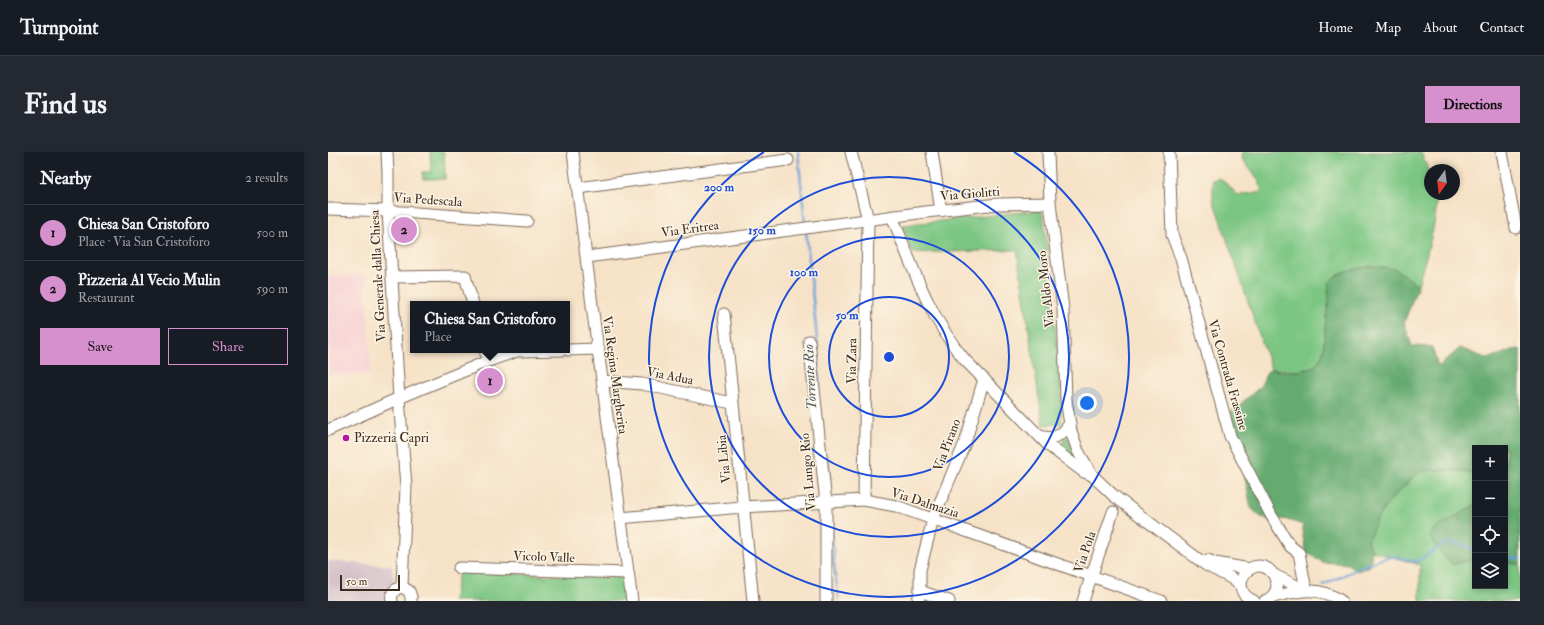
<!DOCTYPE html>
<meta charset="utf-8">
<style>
body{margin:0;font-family:"IM FELL Double Pica",serif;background:#242831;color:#f1f3f6}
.controls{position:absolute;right:12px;bottom:12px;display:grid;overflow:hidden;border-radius:0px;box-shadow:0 2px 6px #0003}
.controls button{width:36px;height:36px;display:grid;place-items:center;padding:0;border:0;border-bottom:1px solid #363941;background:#171b24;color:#f1f3f6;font:20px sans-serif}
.compass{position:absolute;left:1096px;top:12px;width:36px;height:36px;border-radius:50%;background:#171b24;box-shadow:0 2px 6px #0003;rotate:194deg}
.scale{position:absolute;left:12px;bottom:10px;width:60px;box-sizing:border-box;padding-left:4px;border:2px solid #3b2a1e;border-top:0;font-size:11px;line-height:14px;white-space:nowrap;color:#3b2a1e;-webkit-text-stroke:3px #fcf5e5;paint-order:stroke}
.you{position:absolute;left:759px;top:251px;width:14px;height:14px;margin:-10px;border:3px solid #fff;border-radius:50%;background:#1a73e8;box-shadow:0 0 0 6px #1a73e833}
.badge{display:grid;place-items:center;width:26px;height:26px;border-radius:50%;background:#d690ce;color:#111;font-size:13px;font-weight:700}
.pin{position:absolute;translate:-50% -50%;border:2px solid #fff;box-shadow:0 1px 4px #0006}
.popup{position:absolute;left:82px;top:149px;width:160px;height:52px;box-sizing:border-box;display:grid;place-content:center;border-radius:0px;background:#171b24;filter:drop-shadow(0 1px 3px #0005);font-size:13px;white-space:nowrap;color:#9ea1a6}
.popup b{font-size:15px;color:#f1f3f6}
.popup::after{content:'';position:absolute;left:50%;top:100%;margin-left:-8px;border:8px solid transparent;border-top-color:#171b24}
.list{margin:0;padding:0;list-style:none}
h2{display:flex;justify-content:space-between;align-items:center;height:52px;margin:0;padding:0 16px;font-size:17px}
h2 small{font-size:13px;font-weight:400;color:#9ea1a6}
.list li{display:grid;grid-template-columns:26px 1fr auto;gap:12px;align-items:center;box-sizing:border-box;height:56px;padding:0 16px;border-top:1px solid #363941}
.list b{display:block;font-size:15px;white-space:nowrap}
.list p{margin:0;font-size:13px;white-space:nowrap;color:#9ea1a6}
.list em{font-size:13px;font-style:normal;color:#9ea1a6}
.actions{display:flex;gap:8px;padding:12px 16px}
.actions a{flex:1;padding:9px 0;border:1px solid #d690ce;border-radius:0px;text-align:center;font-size:14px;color:#d690ce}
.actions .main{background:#d690ce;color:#111}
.icon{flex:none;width:22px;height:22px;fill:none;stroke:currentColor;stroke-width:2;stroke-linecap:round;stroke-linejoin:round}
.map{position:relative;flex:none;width:1192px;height:449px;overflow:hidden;border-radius:0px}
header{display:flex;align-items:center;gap:24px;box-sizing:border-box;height:56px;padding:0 20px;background:#171b24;border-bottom:1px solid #363941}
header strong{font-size:19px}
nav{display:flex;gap:22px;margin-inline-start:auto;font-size:14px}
.intro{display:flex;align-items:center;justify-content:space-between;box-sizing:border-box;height:96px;padding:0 24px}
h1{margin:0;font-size:28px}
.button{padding:10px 18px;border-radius:0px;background:#d690ce;color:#111;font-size:14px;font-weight:700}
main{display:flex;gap:24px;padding:0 24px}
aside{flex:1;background:#171b24;border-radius:0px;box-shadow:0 2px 6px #0003}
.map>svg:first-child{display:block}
.built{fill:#f7cfd3}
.industrial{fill:#d2bdc7}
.green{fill:#7cc683;stroke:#5c7850}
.forest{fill:#65ab71;stroke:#506a48}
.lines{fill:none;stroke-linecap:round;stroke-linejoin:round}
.stream{stroke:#699ed5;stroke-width:2.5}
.minor-casing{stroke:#7c6a59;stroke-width:13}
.minor{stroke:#fff;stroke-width:11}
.ring{fill:none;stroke:#1d4ed8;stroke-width:2}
.poi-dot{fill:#b5179e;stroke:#fcf5e5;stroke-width:1.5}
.labels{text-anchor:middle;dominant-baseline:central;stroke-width:3;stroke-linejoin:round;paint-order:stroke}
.street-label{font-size:13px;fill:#3b2a1e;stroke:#fcf5e5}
.poi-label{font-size:13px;fill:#3b2a1e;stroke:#fcf5e5;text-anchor:start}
.water-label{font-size:14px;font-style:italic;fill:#4d5867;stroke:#fcf5e5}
.centre{fill:#1d4ed8;stroke:#fcf5e5;stroke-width:2}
.ring-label{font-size:12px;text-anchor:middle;font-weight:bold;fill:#1d4ed8;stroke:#fcf5e5;stroke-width:3;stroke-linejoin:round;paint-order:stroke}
</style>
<header>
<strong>Turnpoint</strong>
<nav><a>Home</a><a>Map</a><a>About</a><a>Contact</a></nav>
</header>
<div class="intro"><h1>Find us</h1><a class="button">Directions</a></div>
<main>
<aside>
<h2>Nearby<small>2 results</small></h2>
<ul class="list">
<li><span class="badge">1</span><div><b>Chiesa San Cristoforo</b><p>Place · Via San Cristoforo</p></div><em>500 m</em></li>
<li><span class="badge">2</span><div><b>Pizzeria Al Vecio Mulin</b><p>Restaurant</p></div><em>590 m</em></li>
</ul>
<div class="actions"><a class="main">Save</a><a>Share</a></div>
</aside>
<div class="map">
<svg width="1192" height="449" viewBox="0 0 1192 449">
<rect width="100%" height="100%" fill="#fcf5e5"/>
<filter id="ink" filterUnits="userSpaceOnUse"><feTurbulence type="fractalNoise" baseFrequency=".025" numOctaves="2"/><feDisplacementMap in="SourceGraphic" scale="8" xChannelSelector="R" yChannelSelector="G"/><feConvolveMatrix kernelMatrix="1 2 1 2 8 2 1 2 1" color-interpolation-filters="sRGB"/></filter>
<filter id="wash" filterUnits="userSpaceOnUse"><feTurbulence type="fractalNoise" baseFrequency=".012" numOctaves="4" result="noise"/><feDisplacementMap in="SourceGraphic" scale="16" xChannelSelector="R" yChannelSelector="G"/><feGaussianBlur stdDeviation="0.9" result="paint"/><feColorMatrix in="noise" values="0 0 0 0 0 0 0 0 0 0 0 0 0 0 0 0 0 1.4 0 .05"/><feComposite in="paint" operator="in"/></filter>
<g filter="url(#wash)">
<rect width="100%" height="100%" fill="#f6e2c7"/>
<path class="built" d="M38 123 43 221 18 223 0 222V125Z"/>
<path class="industrial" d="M0 409 64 414 66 435 61 449H0Z"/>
<g class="green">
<path d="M102 0H116L117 27H95L94 20H103Z"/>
<path d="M915 0H1093L1102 22V42H1109C1109 73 1098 103 1090 133L1067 117 1001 133V148L998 165 995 202 987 214 972 219 943 217 885 47V28L892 26 910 43 934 40 930 27 914 7Z"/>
<path d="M713 58 716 68 733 234V272L715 273 689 98 584 101 575 73Z"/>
<path d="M739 284 751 311 738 300V295L734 289Z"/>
<path d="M1110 318 1139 320 1147 323V353L1105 378 1125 412 1147 407V434H1177V410L1192 413V449H1092V413L1044 399 1039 389C1045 380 1047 369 1053 361 1063 345 1079 332 1092 319Z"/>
<path d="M131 420 296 426 299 449H125Z"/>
</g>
<g class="forest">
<path d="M1044 114 1067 117 1090 133 1076 171 1084 194 1104 195 1110 215 1132 196 1160 207 1184 198 1192 197V413L1177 410V296H1147V323C1130 317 1110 318 1092 319 1079 332 1063 345 1053 361 1047 369 1045 380 1039 389L1044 399 1042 414 1029 419 1020 412 994 410 978 400 975 385V373L956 367 945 369 933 365 923 356 915 317 903 278 902 261 932 235 939 220 943 217C960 222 991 222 995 200 997 189 996 178 998 166 998 160 1000 154 1001 148 1001 143 999 135 1002 130 1010 119 1031 116 1044 114Z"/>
<path d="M1147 353V407L1125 413 1115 404 1102 385 1105 378Z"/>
</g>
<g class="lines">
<g class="stream">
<path d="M470 0 477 72"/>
<path d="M478 79 489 186 491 236"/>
<path d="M499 306 501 325"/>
<path d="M503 368 507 423 511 449"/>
<path d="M1177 405 1192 407"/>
<path d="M995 433C1014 425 1043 408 1062 405 1072 403 1080 410 1090 409L1118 391H1127L1147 397"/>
</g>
</g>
</g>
<g filter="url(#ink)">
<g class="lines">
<defs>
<g id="minor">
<path d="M59 0 60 21V59L71 246 78 334 74 435"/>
<path d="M245 0 265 161 304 449"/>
<path d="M523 0 540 68 536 348"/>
<path d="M604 0 613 59"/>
<path d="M720 0 722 51 735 157 738 247 743 279 750 299 764 323 786 344 878 413 903 426 913 434"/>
<path d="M841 0 844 83 853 106 902 284 943 363 962 394 971 401 978 438"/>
<path d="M1174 0 1188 76"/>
<path d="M250 36 460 8"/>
<path d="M0 57 60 59 199 69"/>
<path d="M564 64C584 114 602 167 637 208L720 293 756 320 761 322"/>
<path d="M259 105 598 60 670 52 722 51"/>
<path d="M64 125 137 124 145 152"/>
<path d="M396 162 425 449"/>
<path d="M481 189 498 351V449"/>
<path d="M157 198 160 209"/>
<path d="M239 198 271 197"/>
<path d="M275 229 314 232 404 251"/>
<path d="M0 278 71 246 160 209 189 199 234 198"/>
<path d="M712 284C726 288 734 284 742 271"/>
<path d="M292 366 414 355 536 348 568 354 833 449"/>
<path d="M880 408 887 411 922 417"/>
<path d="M131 416 300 421"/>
<path d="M946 423 977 438"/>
<path d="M592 439 621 449"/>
<path d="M944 445C970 439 989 433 1013 449"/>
<path d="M64 449C62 442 66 437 74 435L81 439 83 445V449"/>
<path d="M590 449 592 439V418L605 367 637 291 656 227"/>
<path d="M755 449 785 360"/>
<path d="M926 449C919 446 913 441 913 433 913 427 915 423 919 419 939 401 964 437 937 449"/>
</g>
</defs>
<use href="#minor" class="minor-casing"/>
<use href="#minor" class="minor"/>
</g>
</g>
<g class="ring">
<circle cx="561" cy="205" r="60"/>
<circle cx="561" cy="205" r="120"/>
<circle cx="561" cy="205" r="180"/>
<path d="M686 0A240 240 0 1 1 436 0"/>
</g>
<circle class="poi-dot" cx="18" cy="286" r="4"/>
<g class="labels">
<g class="street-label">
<text transform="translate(642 42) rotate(-5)">Via Giolitti</text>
<text transform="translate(100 48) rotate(4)">Via Pedescala</text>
<text transform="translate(362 77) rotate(-8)">Via Eritrea</text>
<text transform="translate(50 124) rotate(-93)">Via Generale dalla Chiesa</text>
<text transform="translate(718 137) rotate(-96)">Via Aldo Moro</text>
<text transform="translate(524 209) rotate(-89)">Via Zara</text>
<text transform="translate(287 223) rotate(82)">Via Regina Margherita</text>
<text transform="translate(900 223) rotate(74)">Via Contrada Frassine</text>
<text transform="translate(342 224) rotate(11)">Via Adua</text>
<text transform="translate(619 293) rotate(-69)">Via Pirano</text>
<text transform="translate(396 307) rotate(-96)">Via Libia</text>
<text transform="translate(480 320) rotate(-95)">Via Lungo Rio</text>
<text transform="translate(597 351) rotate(18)">Via Dalmazia</text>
<text transform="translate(757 400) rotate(-71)">Via Pola</text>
<text transform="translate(216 405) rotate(2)">Vicolo Valle</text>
</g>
<g class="poi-label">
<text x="26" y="286">Pizzeria Capri</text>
</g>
<g class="water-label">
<text transform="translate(482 225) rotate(-93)">Torrente Rio</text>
</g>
</g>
<circle cx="561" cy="205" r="6" class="centre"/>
<g class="ring-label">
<text x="391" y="39">200 m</text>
<text x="434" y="82">150 m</text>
<text x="476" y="124">100 m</text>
<text x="519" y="167">50 m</text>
</g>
</svg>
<div class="controls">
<button>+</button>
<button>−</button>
<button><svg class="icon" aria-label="locate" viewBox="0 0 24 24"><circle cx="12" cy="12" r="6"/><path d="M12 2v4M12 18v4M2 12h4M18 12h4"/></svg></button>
<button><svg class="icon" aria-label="layers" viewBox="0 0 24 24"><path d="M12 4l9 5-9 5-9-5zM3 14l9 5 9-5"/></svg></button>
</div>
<svg class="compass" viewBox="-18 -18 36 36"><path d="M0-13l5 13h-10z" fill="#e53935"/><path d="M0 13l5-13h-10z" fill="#9ea1a6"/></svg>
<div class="scale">50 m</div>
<div class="you"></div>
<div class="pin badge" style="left:162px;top:229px">1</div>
<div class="popup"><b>Chiesa San Cristoforo</b>Place</div>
<div class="pin badge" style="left:76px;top:78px">2</div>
</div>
</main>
